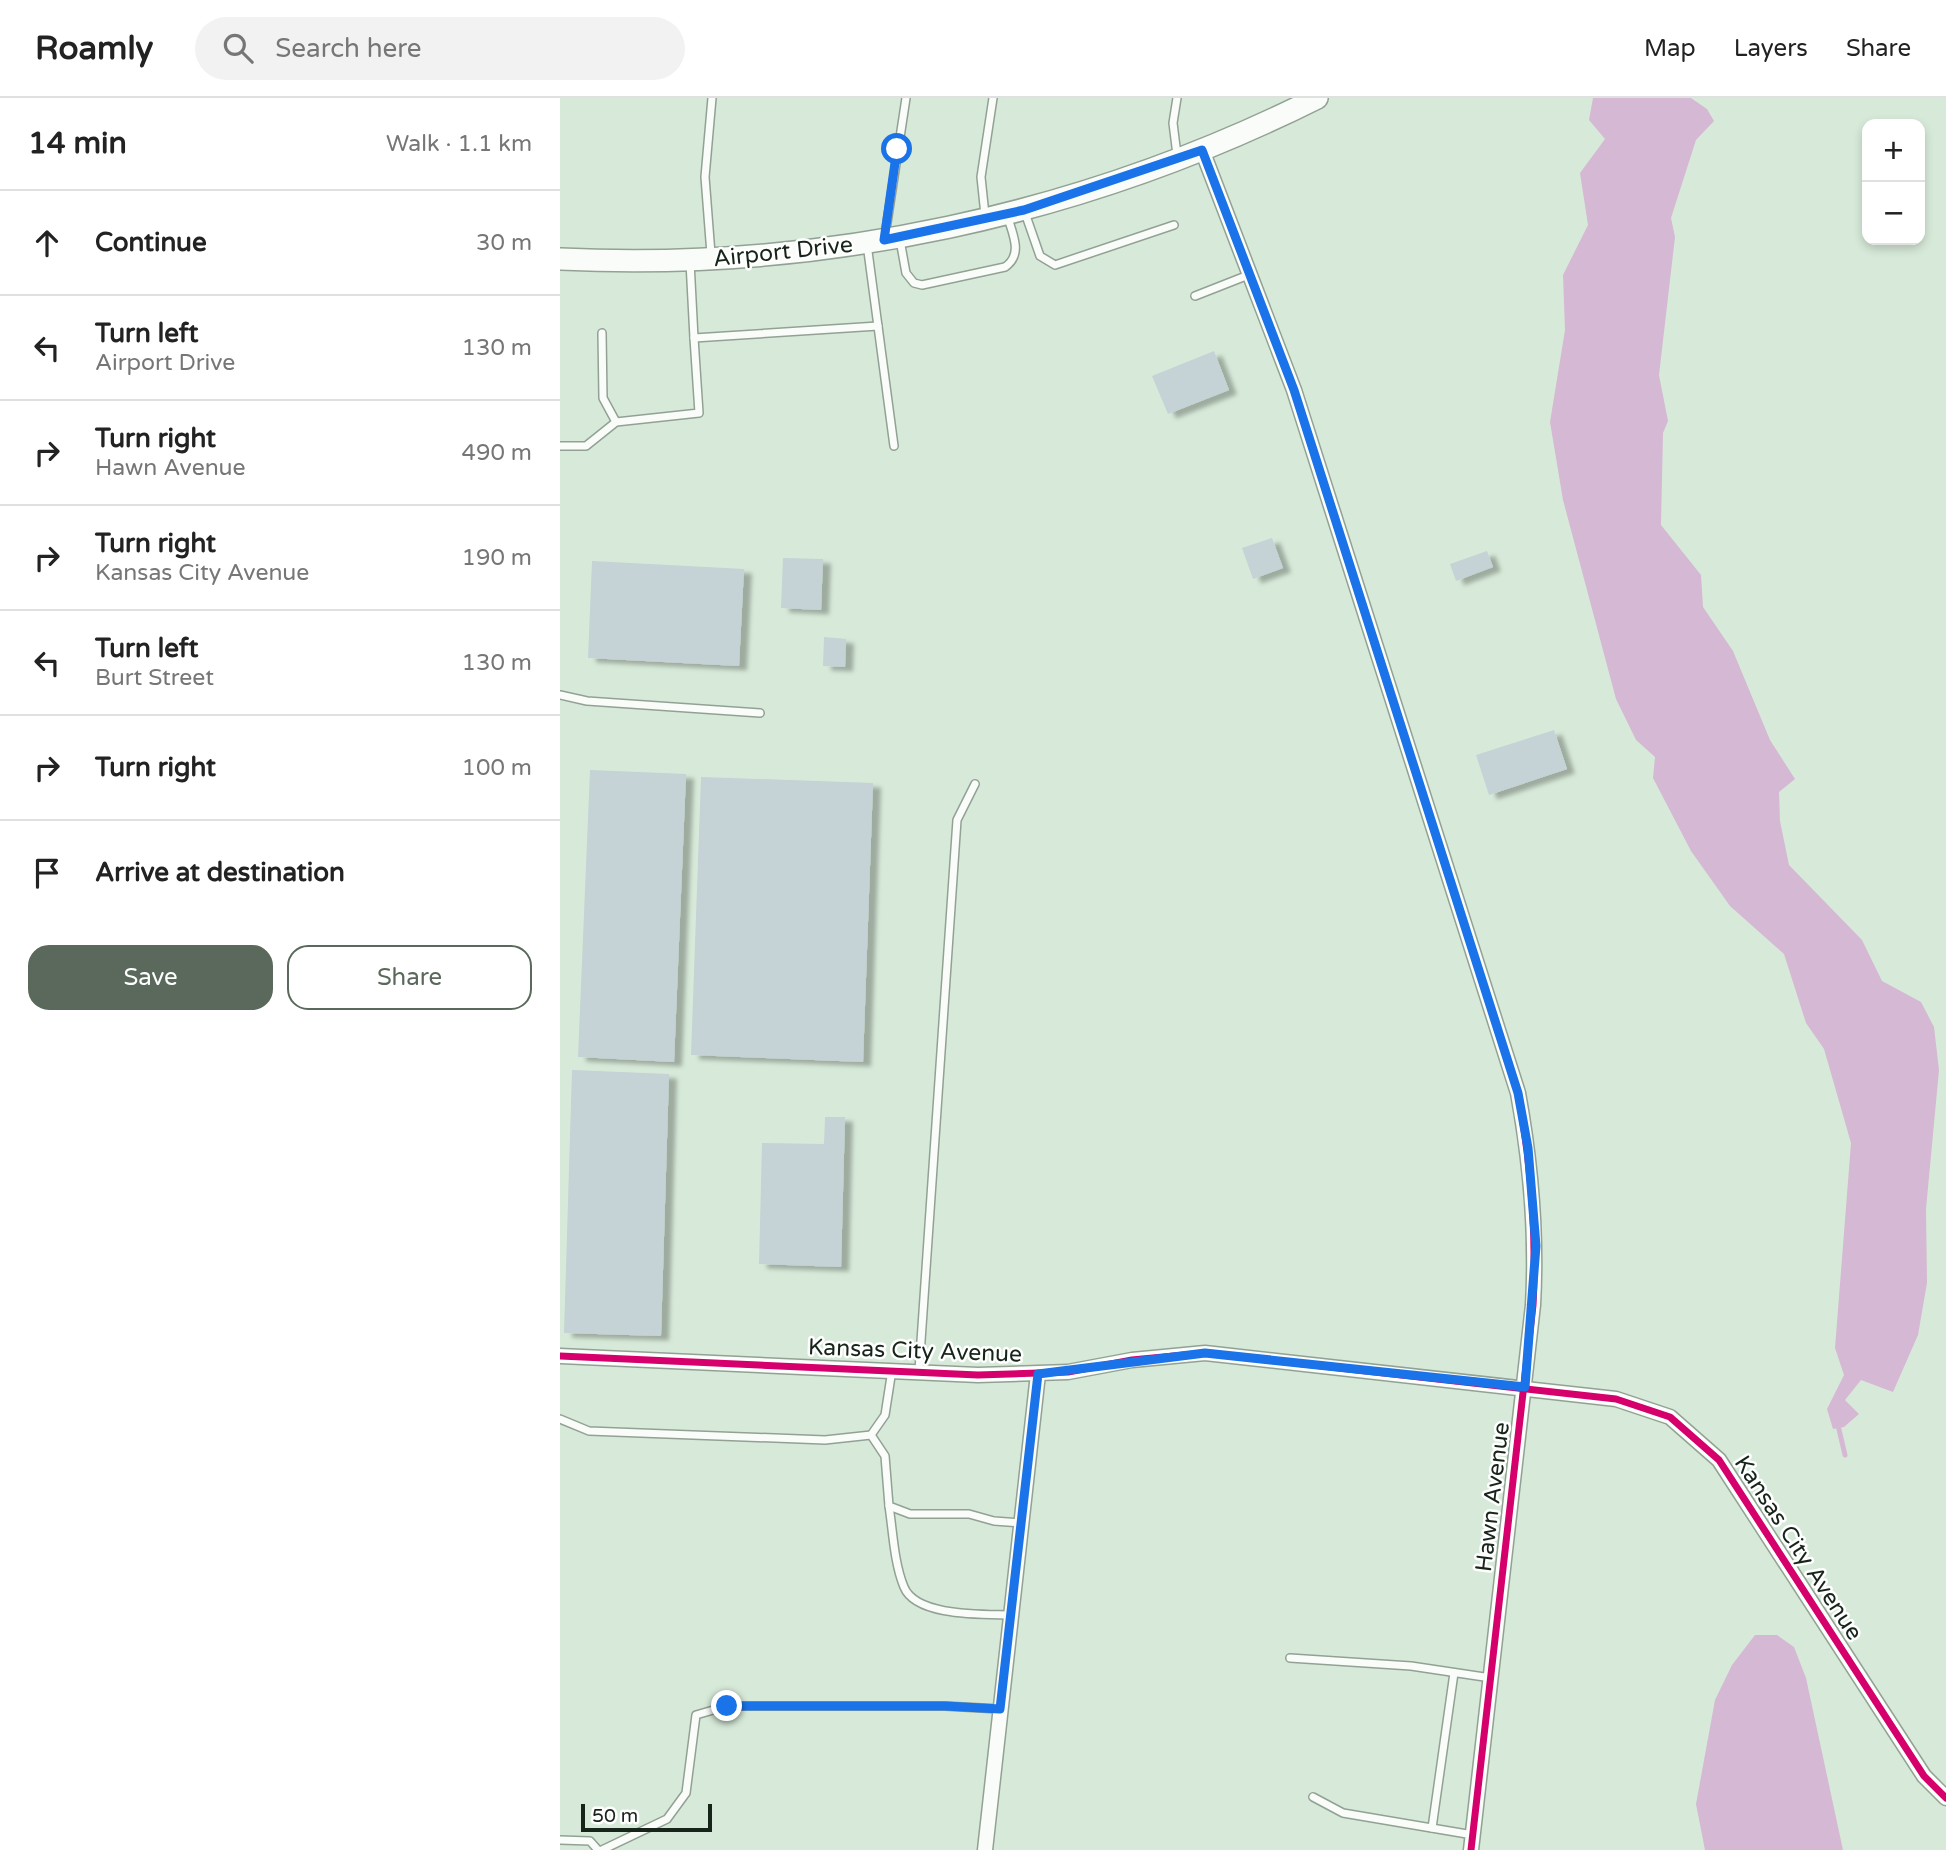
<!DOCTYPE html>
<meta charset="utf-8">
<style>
body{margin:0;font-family:"Varela Round",sans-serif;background:#f2f2f2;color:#222}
.controls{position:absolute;right:21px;top:21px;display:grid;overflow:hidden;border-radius:14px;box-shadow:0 4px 10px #0003}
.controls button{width:63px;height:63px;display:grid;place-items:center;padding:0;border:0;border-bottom:2px solid #e0e0e0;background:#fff;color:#222;font:35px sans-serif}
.scale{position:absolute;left:21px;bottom:18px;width:131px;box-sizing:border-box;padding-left:7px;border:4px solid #172419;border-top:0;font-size:19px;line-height:24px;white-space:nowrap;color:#172419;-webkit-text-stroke:5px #fff;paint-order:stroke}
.stop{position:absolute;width:21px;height:21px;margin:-16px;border:5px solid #1a73e8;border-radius:50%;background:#fff}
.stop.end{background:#1a73e8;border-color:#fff;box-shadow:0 2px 7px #0008}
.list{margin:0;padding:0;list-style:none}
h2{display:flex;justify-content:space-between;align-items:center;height:91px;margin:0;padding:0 28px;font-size:30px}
h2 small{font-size:23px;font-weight:400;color:#767676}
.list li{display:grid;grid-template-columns:46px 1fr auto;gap:21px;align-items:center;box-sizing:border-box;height:105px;padding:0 28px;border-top:2px solid #e0e0e0}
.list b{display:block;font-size:26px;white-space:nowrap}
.list p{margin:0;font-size:23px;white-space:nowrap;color:#767676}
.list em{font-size:23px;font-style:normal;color:#767676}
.actions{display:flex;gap:14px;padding:21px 28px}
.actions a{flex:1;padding:16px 0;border:2px solid #5a695c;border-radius:21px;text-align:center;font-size:24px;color:#5a695c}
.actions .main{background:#5a695c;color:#fff}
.icon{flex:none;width:38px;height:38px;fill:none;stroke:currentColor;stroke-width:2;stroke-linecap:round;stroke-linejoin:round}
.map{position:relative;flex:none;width:1386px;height:1752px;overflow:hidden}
header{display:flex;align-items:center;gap:42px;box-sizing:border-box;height:98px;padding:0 35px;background:#fff;border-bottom:2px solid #e0e0e0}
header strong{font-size:33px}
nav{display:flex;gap:38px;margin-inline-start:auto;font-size:24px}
.search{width:490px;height:63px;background:#f2f2f2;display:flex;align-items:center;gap:18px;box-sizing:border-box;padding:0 24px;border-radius:38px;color:#767676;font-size:26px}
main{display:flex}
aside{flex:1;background:#fff}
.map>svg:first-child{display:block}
.water{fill:#d5b8d3}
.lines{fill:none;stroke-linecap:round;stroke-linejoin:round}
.stream{stroke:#d5b8d3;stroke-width:5}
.building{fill:#c5d2d6;filter:url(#shadow)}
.lane-casing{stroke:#92a194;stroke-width:10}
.street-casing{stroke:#92a194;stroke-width:17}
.secondary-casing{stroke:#92a194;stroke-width:24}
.lane{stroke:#f9fcf9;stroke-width:7}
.street{stroke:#f9fcf9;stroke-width:14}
.secondary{stroke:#f9fcf9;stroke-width:21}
.cycleway-casing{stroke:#fff;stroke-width:11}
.cycleway{stroke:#d6006c;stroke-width:7}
.route{stroke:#1a73e8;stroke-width:9}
.labels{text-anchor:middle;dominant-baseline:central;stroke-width:5;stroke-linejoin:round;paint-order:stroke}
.street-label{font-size:23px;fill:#172419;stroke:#fff}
</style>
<header>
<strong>Roamly</strong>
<div class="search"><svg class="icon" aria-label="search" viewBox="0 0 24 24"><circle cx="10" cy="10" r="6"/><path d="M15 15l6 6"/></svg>Search here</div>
<nav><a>Map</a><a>Layers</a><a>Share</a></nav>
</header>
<main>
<aside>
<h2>14 min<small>Walk · 1.1 km</small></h2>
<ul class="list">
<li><svg class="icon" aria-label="ahead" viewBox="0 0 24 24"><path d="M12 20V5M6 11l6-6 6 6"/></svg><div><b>Continue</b></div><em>30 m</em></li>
<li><svg class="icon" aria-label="left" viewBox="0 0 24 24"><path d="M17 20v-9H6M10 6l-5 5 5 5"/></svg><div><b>Turn left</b><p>Airport Drive</p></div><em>130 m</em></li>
<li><svg class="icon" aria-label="right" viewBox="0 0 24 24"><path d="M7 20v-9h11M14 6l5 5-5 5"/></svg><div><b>Turn right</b><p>Hawn Avenue</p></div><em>490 m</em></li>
<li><svg class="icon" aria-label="right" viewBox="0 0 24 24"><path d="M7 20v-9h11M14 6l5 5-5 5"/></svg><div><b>Turn right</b><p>Kansas City Avenue</p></div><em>190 m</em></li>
<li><svg class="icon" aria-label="left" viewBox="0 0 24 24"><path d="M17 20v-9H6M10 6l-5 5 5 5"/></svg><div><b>Turn left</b><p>Burt Street</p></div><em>130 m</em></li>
<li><svg class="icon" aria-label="right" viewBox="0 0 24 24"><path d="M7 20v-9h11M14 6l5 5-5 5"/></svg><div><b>Turn right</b></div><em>100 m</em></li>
<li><svg class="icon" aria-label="arrive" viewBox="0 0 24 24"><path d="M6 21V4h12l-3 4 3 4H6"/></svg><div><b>Arrive at destination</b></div></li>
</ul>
<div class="actions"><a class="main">Save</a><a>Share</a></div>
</aside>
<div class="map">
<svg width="1386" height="1752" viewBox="0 0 1386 1752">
<defs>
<filter id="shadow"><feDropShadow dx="8" dy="4.5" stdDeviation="2" flood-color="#0004"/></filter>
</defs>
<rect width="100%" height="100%" fill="#d7ead9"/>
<g class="water">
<path d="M1033 0H1131L1147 11 1154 23 1136 42 1111 120 1115 139 1099 277 1108 323 1103 335 1101 427 1141 477 1143 509 1173 553 1210 642 1235 681 1219 694 1220 723 1229 767 1302 842 1322 883 1361 904 1374 929 1379 972 1366 1111 1367 1185 1358 1237 1333 1294 1301 1282 1285 1302 1299 1316 1284 1329 1273 1331 1267 1311 1284 1277 1275 1250 1291 1045 1264 951 1246 925 1224 856 1170 808 1131 753 1093 680 1095 659 1076 642 1056 601 1003 402 990 324 1005 232 1003 177 1028 127 1020 75 1045 41 1029 22Z"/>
<path d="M1195 1537H1217L1234 1549 1246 1580 1283 1752H1145L1136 1706 1155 1602 1172 1567Z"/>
</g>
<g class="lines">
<path class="stream" d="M1277 1323 1285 1357"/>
</g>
<g class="building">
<path d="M654 253 669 292 608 316 592 278Z"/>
<path d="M712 440 723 470 693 481 682 450Z"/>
<path d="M927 453 933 469 896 483 890 466Z"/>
<path d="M223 460 263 461 261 512 221 510Z"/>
<path d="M32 463 184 471 179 568 28 560Z"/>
<path d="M264 539 286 541 285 569 263 568Z"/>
<path d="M994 632 1007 671 929 697 916 657Z"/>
<path d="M30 672 126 676 114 964 18 959Z"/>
<path d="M141 679 313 685 303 964 131 957Z"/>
<path d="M12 972 109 976 101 1238 4 1235Z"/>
<path d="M265 1019H285L281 1169 199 1166 202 1045 264 1046Z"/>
</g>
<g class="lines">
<defs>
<g id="lane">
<path d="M617 57 613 25 617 0"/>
<path d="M464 112 480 158 495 167 614 127"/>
<path d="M425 117 421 79 433 0"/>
<path d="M325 138 346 0"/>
<path d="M340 142 346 175 354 185 362 187 445 169C464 156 452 135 447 117"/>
<path d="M307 146 334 348"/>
<path d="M151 156 145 79 152 0"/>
<path d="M130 164 134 240 318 228"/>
<path d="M635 198 691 176"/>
<path d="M42 235 43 300 56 324"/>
<path d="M0 348H26L56 324 139 315 134 240"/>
<path d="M0 597 27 603 200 615"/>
<path d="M359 1272 397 722 415 686"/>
<path d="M0 1321 29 1333 265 1342 311 1337 325 1317 332 1272"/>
<path d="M311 1337 325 1358 329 1408 350 1416H409L434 1423 461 1425"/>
<path d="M329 1408C333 1434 334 1465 344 1489 356 1519 424 1516 451 1517"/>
<path d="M730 1560 851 1568 931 1580"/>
<path d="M753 1699 783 1715 913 1737"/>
<path d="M872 1730 894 1575"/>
<path d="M0 1742 30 1743 38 1752"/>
<path d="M42 1752 107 1721 126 1695 136 1617 167 1608H385L440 1611"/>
</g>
<g id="street">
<path d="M642 52 734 292 958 995C971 1066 977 1135 973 1207L911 1752"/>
<path d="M0 1258 418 1277 508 1274 572 1262 645 1255 1056 1301 1110 1319 1159 1362 1364 1678 1386 1700"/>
<path d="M425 1752 478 1276"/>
</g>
<path id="secondary" d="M0 161C261 174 523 117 757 0"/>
</defs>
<use href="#lane" class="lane-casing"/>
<use href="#street" class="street-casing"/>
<use href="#secondary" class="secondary-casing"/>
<use href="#lane" class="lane"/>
<use href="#street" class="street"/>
<use href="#secondary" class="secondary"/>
<defs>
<g id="cycleway">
<path d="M642 52 734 292 958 995C971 1066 977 1135 973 1207L911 1752"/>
<path d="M0 1258 418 1277 508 1274 572 1262 645 1255 1056 1301 1110 1319 1159 1362 1364 1678 1386 1700"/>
</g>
</defs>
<use href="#cycleway" class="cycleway-casing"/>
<use href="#cycleway" class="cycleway"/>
</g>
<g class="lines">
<path class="route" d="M167 1608H385L440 1611 478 1276 645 1255 965 1289 976 1148 968 1050 958 995 734 292 642 52 464 112 324 142 337 51"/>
</g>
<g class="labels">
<g class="street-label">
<text transform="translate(223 154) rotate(-6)">Airport Drive</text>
<text transform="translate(355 1253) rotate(2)">Kansas City Avenue</text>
<text transform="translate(933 1399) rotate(-83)">Hawn Avenue</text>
<text transform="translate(1238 1450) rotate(57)">Kansas City Avenue</text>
</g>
</g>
</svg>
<div class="controls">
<button>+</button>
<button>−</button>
</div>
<div class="scale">50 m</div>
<div class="stop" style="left:337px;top:51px"></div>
<div class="stop end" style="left:167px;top:1608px"></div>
</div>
</main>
